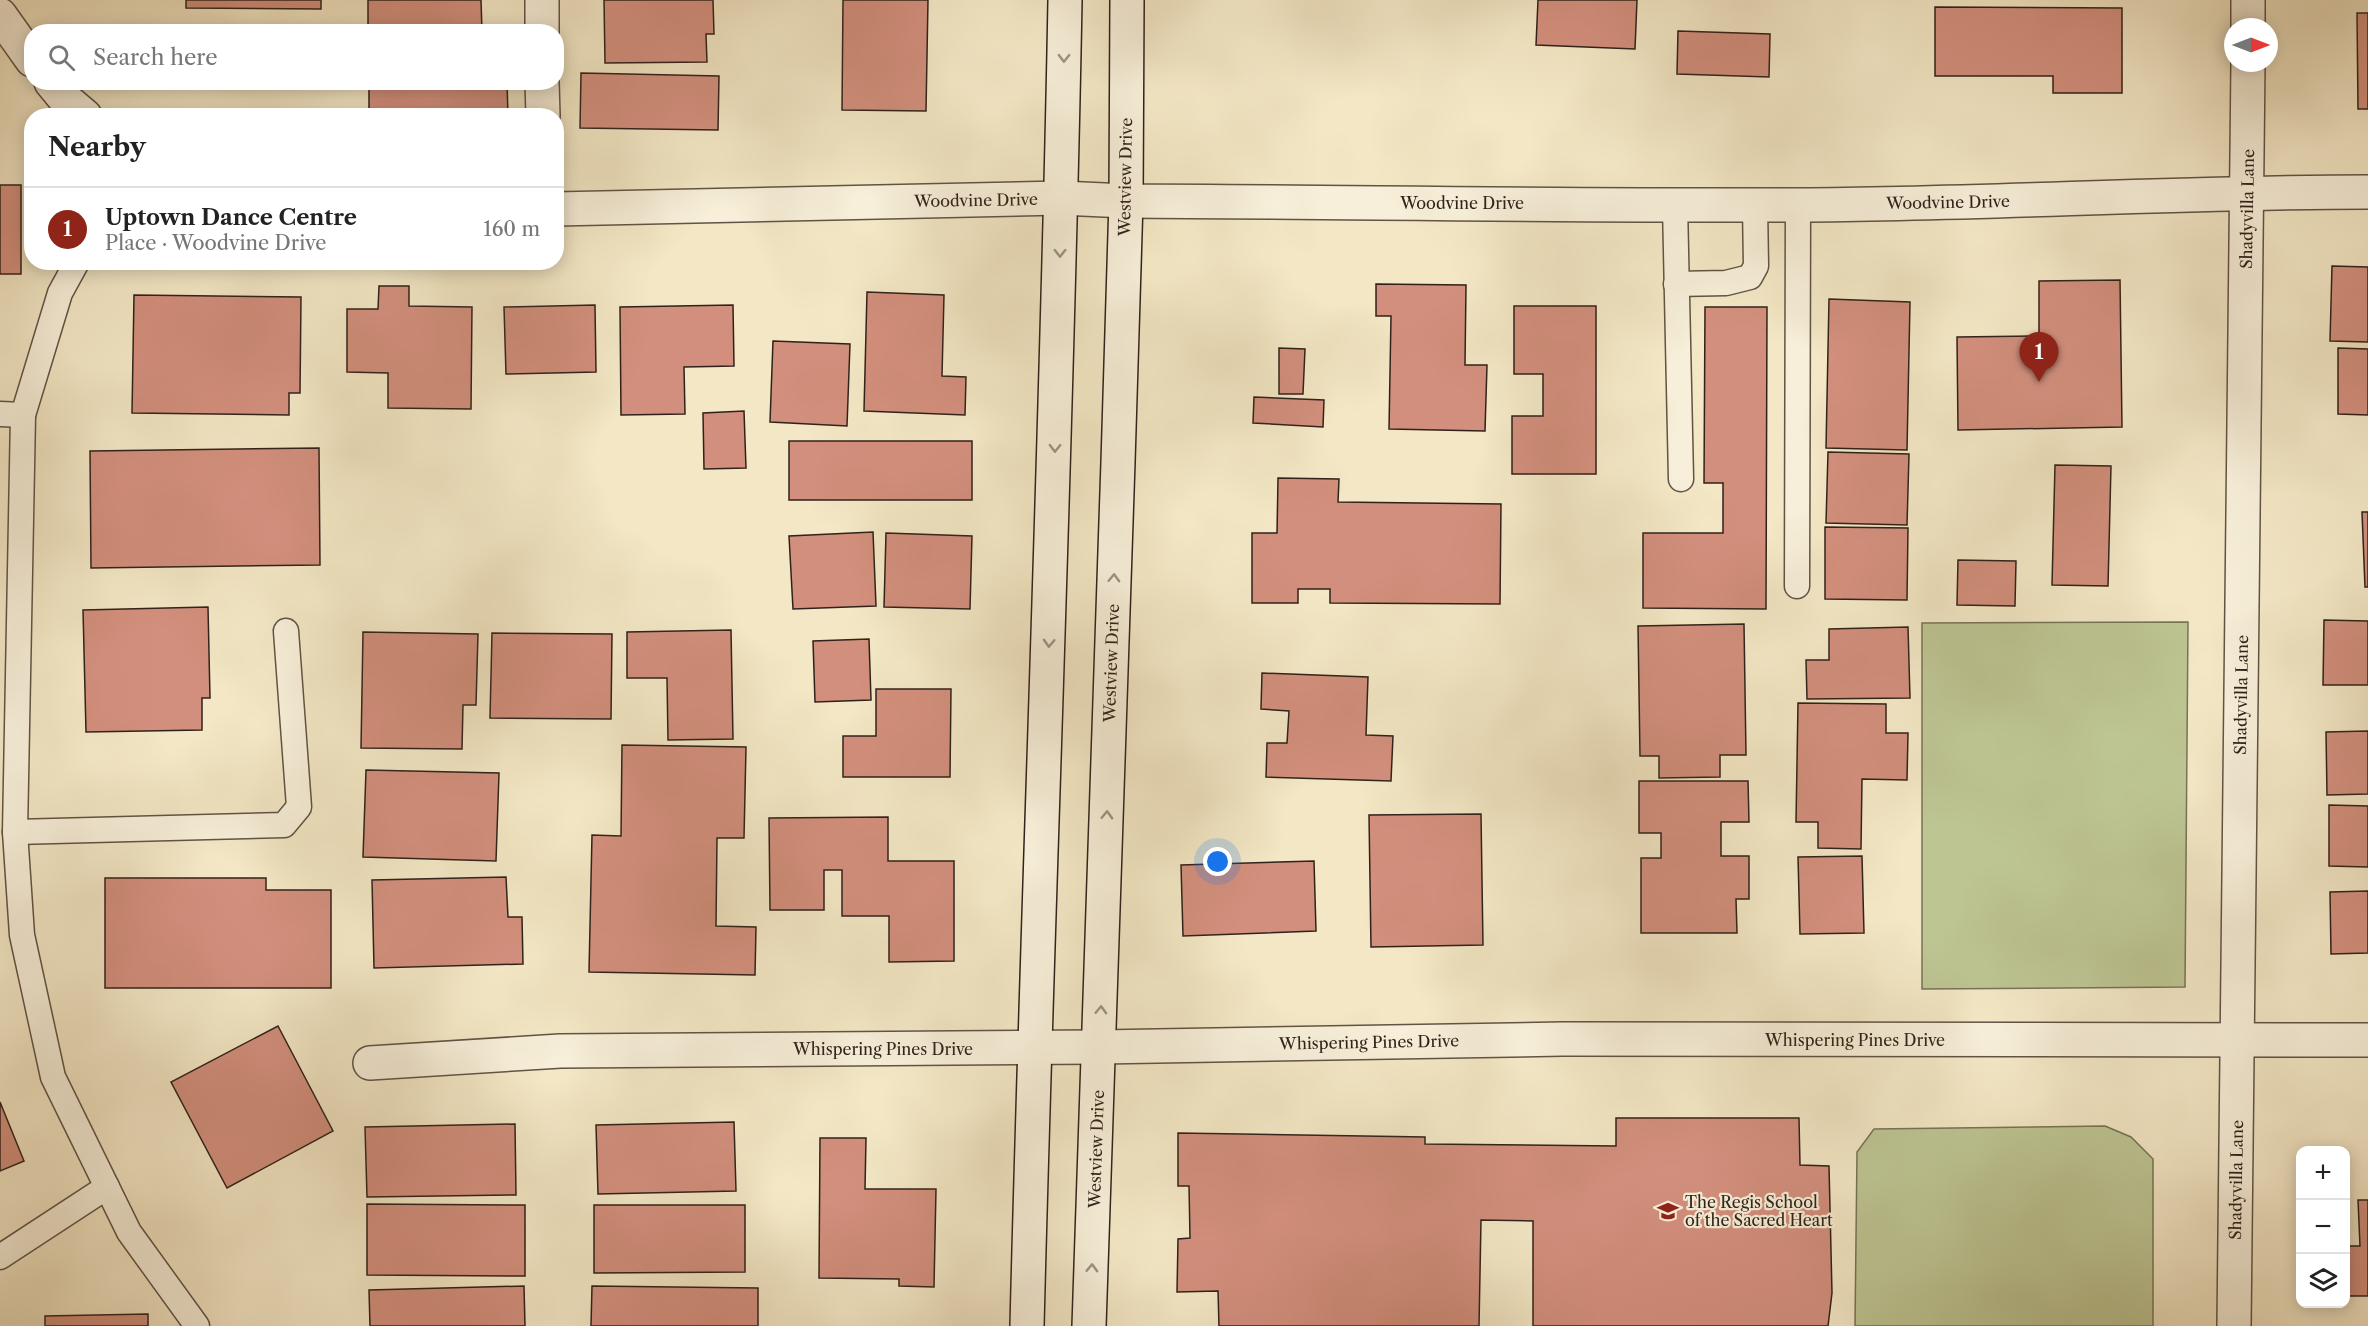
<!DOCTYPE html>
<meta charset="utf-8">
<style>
body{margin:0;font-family:"Libre Caslon Text",serif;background:#f6f6f6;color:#222}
.controls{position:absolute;right:18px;bottom:18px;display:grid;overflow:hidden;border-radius:12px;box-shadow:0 3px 15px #0003}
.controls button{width:54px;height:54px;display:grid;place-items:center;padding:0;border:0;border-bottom:2px solid #e0e0e0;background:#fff;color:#222;font:30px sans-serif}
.compass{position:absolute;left:2224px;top:18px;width:54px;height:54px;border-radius:50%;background:#fff;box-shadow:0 3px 15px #0003;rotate:90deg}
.you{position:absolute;left:1218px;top:862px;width:21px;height:21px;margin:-15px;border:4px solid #fff;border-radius:50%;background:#1a73e8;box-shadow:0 0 0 9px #1a73e833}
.badge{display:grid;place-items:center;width:39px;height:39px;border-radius:50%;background:#8f2418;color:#fff;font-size:20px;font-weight:700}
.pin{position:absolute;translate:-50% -50px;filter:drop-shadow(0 2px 3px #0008)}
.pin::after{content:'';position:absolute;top:32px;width:21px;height:18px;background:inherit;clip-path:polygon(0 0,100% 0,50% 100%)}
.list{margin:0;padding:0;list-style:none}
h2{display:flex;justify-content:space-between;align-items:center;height:78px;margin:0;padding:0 24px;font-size:26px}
h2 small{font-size:20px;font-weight:400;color:#767676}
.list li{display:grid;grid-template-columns:39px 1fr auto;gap:18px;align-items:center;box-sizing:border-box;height:84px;padding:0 24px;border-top:2px solid #e0e0e0}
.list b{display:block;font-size:22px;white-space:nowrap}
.list p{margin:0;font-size:20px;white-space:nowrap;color:#767676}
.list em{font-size:20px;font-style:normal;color:#767676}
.icon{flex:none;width:33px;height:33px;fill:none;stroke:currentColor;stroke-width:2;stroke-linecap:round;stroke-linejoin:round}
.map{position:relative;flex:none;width:2368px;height:1326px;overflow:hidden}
.search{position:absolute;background:#fff;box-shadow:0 3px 15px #0003;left:24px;top:24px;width:540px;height:66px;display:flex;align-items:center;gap:15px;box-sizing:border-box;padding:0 21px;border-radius:24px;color:#767676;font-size:22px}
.panel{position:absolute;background:#fff;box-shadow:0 3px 15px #0003;left:24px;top:108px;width:540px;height:162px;border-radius:24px}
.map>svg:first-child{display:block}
.green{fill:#bdc593;stroke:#767456;stroke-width:1.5}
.building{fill:#d28f7d;stroke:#30221a;stroke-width:1.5}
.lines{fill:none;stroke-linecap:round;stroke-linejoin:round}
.service-casing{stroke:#615345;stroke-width:27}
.minor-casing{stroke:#615345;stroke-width:36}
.secondary-casing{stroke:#30221a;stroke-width:36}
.service{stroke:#f7efd9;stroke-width:24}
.minor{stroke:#f7efd9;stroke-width:33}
.secondary{stroke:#f7efd9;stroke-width:33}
.oneway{stroke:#9d9383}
.labels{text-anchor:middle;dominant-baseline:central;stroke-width:4.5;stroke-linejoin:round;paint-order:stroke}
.street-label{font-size:16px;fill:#30221a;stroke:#f7efd9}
.poi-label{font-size:16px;fill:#30221a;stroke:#f7efd9;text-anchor:start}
</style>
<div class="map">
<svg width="2368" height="1326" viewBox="0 0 2368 1326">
<rect width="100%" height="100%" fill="#f3e7c5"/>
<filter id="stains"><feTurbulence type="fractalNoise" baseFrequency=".00333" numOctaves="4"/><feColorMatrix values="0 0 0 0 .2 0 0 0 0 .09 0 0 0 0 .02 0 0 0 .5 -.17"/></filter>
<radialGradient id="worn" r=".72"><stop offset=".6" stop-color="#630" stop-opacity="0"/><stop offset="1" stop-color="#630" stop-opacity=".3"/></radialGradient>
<g class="green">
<path d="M2188 622 2185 987 1922 989V623Z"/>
<path d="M2105 1126 2131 1137 2153 1159V1326H1855L1857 1152 1874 1129Z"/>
</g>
<g class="building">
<path d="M186 0H321V9L186 8Z"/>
<path d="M368 0H481L482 32H368Z"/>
<path d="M604 0H713L714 34H706L707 62 605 63Z"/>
<path d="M843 0H928L926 111 842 110Z"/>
<path d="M1538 0H1637L1635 49 1536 45Z"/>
<path d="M1935 7 2122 8V93H2053V76H1935Z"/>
<path d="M2357 13H2368V109H2358Z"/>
<path d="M1678 31 1770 34 1769 77 1677 74Z"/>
<path d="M581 73 719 76 718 130 580 128Z"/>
<path d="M369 82H507L508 116H369Z"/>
<rect x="0" y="185" width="21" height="89"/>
<path d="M2332 266 2368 267V342L2330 341Z"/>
<path d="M2120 280 2122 427 1958 430 1957 337 2039 336V281Z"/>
<path d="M1376 284 1466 285 1465 365H1487L1485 431 1389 429 1391 316H1376Z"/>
<path d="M379 286H409V306L472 307 471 409 388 408V373L347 372V309H378Z"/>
<path d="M867 292 944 295 942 376 966 377 965 415 864 411Z"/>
<path d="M134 295 301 297 300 393H289V415L132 413Z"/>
<path d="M1829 299 1910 302 1907 450 1826 448Z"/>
<path d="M595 305 596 372 506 374 504 307Z"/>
<path d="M733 305 734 366 684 367 685 414 621 415 620 307Z"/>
<path d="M1514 306H1596V474H1512V416H1543V374H1514Z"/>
<path d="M1705 307H1767L1766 609 1643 608V533H1723V483H1704Z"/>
<path d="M773 341 850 344 847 426 770 422Z"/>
<path d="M1279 348 1305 349 1303 394H1279Z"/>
<path d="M2338 348 2368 349V415L2338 414Z"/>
<path d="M1254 397 1324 400 1323 427 1253 423Z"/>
<path d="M744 411 746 468 704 469 703 413Z"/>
<rect x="789" y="441" width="183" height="59"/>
<path d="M319 448 320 565 91 568 90 451Z"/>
<path d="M1828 452 1909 454 1907 525 1826 523Z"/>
<path d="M2055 465 2111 466 2108 586 2052 585Z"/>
<path d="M1278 478 1339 479 1338 502 1501 504 1500 604 1330 603V589H1298V603H1252V533H1277Z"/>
<path d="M2362 512H2368V587H2365Z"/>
<path d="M1825 527 1908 528 1907 600 1825 599Z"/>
<path d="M873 532 876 606 793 609 789 536Z"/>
<path d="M886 533 972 536 970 609 884 607Z"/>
<path d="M1958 560 2016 561 2015 606 1957 605Z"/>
<path d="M208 607 210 698H202V730L86 732 83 610Z"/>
<path d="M2324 620 2368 621V685H2323Z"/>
<path d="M1744 624 1746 755H1720V777L1659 778V756H1640L1638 626Z"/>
<path d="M1908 627 1910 698 1807 699 1806 660H1829V629Z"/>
<path d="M731 630 733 739 668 740 667 678H627V632Z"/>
<path d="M363 632 478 634 476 705H463L462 749 361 748Z"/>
<path d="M492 633 612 634 611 719 490 718Z"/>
<path d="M869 639 871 700 815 702 813 641Z"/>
<path d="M1262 673 1368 677 1366 735 1393 736 1391 781 1266 777 1267 743H1287L1289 711 1261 709Z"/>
<path d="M876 689H951L950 777H843V736H876Z"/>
<path d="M1798 703 1886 704V733H1908L1907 780 1862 779 1861 849 1818 848V822H1796Z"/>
<path d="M2368 731V794L2327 795 2326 732Z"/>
<path d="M622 745 746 747 744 838H717L716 926 756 927 755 975 589 972 592 835 621 836Z"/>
<path d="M366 770 499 773 496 861 363 857Z"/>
<path d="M1639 781H1748L1749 822H1721V856H1749V899H1736L1737 933H1641V858H1661V833H1639Z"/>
<path d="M2329 805 2368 806V867L2329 866Z"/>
<path d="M1481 814 1483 945 1371 947 1369 815Z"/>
<path d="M888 817V861H954V961L889 962V916H842V870H824V910H770L769 818Z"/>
<path d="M1862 856 1864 933 1800 934 1798 857Z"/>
<path d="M1314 861 1316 931 1183 936 1181 865Z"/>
<path d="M506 877 508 917H522L523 964 374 968 372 880Z"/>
<path d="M105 878H266V890H331V988H105Z"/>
<path d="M2368 891V953L2331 954 2330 892Z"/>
<path d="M278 1026 333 1131 227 1188 171 1082Z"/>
<path d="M0 1102 24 1161 0 1171Z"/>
<path d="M1616 1118H1799L1800 1165 1829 1166 1832 1293 1828 1326H1533V1221L1481 1220 1479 1326H1219L1218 1291 1177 1292 1178 1239 1190 1238 1189 1186H1178V1133L1425 1137V1144L1616 1146Z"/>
<path d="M734 1122 736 1191 598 1194 596 1125Z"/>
<path d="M515 1124 516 1195 367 1197 365 1127Z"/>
<path d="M820 1138H866L865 1189H936L934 1287 899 1286V1279L819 1278Z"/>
<path d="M2358 1200H2368V1296H2346V1246H2360Z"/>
<path d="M367 1204 525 1205V1276L367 1275Z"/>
<path d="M594 1205H745V1272L594 1273Z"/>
<path d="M524 1286 525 1326H370L369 1290Z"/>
<path d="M592 1286 758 1288V1326H591Z"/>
<path d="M148 1314V1326H45V1316Z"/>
</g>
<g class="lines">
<defs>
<g id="service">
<path d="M1675 205 1681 479"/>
<path d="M77 262 60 293 23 415 15 832 22 935 53 1077 129 1232 197 1326"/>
<path d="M1676 284 1726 283 1750 277 1756 266 1755 205"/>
<path d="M0 414 23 415"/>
<path d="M1797 586 1798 205"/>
<path d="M15 832 284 825 299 807 286 631"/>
<path d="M0 1257 107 1187"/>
</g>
<g id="minor">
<path d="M542 0V32"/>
<path d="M0 15 32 60"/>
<path d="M2248 27V0"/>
<path d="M51 82 65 99 85 116"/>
<path d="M542 82 543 116"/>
<path d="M556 209 1061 198 1126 201C1350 202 1575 206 1800 205 1989 204 2179 192 2368 192"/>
<path d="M370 1063 560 1051 1100 1047 1563 1039 2368 1040"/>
<path d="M2234 1326 2248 63"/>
</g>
<g id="secondary">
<path d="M1027 1326C1038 884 1057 442 1065 0"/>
<path d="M1089 1326 1118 462 1126 201 1127 0"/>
</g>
</defs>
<use href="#service" class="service-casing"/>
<use href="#minor" class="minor-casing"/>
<use href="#secondary" class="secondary-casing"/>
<use href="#service" class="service"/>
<use href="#minor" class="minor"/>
<use href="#secondary" class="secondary"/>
</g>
<defs><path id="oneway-chevron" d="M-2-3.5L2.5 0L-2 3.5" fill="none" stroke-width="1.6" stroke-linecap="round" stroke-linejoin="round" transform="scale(1.5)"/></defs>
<g class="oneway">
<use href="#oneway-chevron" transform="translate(1064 58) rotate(91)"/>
<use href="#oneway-chevron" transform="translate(1060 253) rotate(91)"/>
<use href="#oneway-chevron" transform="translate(1055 448) rotate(91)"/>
<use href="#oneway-chevron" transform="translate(1114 578) rotate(-88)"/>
<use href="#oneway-chevron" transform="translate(1049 643) rotate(92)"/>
<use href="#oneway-chevron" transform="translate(1107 815) rotate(-88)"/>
<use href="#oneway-chevron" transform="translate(1101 1010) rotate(-88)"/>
<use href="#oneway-chevron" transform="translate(1092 1268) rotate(-88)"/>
</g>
<defs>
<symbol id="school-bare" viewBox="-9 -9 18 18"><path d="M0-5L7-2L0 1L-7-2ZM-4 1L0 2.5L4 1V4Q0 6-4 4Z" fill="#8f2418" stroke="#f7efd9" stroke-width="2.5" paint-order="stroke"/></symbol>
</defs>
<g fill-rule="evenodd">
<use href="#school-bare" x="1653" y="1196" width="30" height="30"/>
</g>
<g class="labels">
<g class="street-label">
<text transform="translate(1125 177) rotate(-89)">Westview Drive</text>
<text transform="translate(976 200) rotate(-1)">Woodvine Drive</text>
<text transform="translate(1948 202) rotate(-1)">Woodvine Drive</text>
<text x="1462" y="203">Woodvine Drive</text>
<text transform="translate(2247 209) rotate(-89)">Shadyvilla Lane</text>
<text transform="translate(1111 663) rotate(-88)">Westview Drive</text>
<text transform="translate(2241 695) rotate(-89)">Shadyvilla Lane</text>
<text x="1855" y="1040">Whispering Pines Drive</text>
<text transform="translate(1369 1042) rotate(-1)">Whispering Pines Drive</text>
<text x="883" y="1049">Whispering Pines Drive</text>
<text transform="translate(1096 1149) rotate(-88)">Westview Drive</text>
<text transform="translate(2236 1180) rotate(-89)">Shadyvilla Lane</text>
</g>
<g class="poi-label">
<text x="1685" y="1202">The Regis School<tspan x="1685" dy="18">of the Sacred Heart</tspan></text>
</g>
</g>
<rect width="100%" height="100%" filter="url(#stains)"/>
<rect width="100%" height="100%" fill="url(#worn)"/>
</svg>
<div class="controls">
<button>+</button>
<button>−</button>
<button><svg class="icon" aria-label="layers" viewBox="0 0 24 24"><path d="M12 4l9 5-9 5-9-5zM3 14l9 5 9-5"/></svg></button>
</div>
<svg class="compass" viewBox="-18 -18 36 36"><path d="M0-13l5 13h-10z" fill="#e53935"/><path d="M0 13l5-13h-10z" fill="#767676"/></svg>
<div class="you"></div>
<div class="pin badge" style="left:2039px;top:382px">1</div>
<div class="search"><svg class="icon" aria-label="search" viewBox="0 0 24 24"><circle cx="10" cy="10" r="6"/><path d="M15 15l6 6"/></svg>Search here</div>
<section class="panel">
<h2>Nearby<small></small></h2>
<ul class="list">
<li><span class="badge">1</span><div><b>Uptown Dance Centre</b><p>Place · Woodvine Drive</p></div><em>160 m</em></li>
</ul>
</section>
</div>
